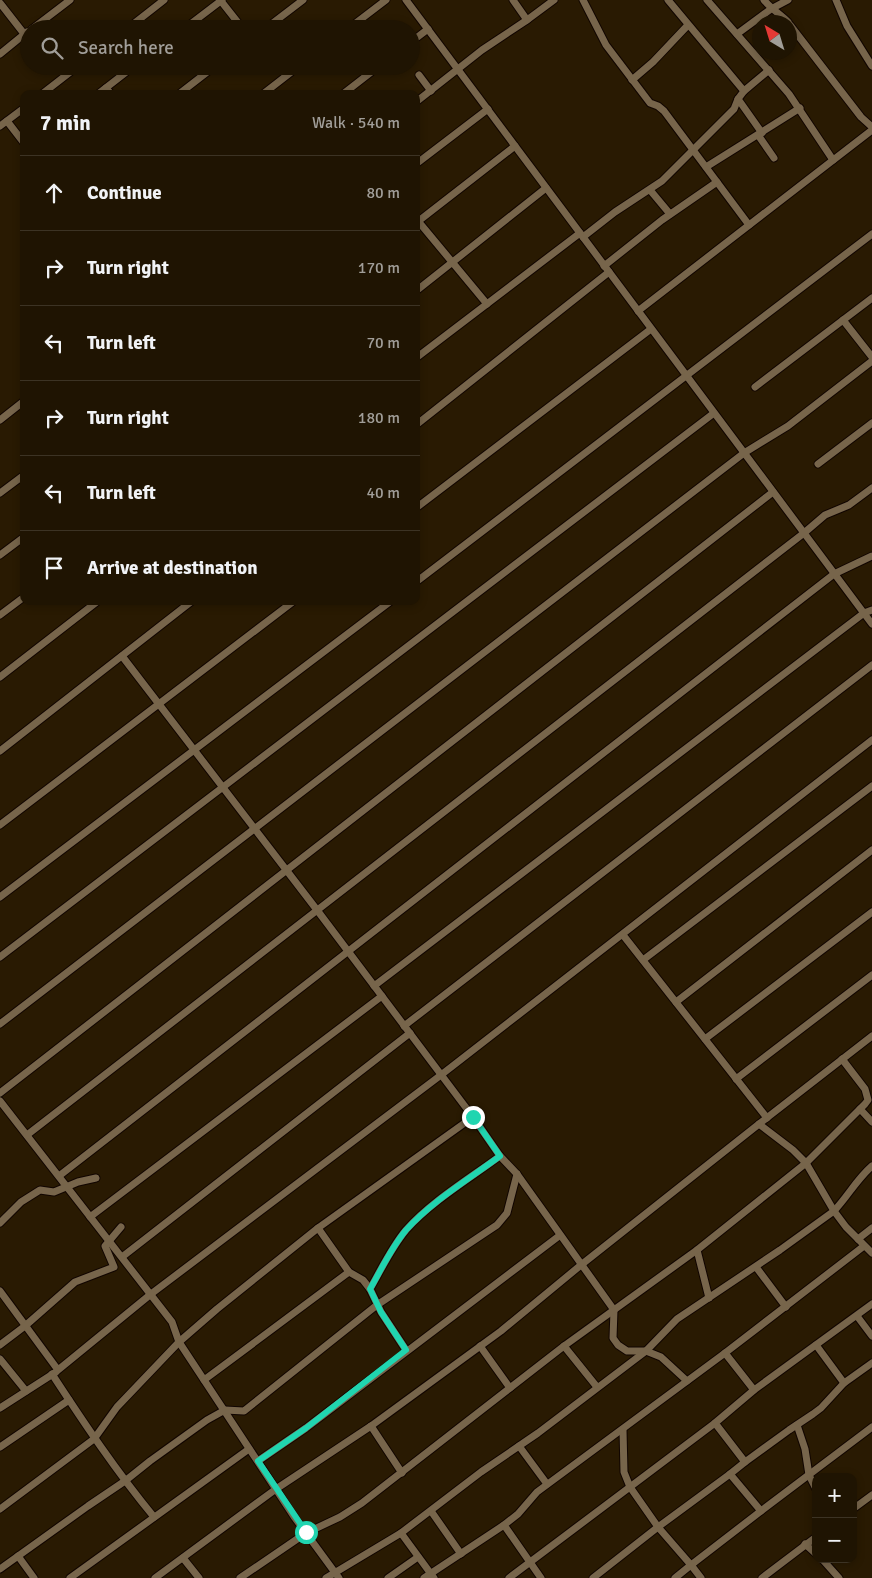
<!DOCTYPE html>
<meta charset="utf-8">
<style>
body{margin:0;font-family:Signika,sans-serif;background:#2c2111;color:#f1f3f6}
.controls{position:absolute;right:15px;bottom:15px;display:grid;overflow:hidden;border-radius:10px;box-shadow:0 2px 8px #0003}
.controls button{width:45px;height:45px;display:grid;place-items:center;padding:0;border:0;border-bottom:1px solid #3c3324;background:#1f1402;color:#f1f3f6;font:25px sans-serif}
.compass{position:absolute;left:752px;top:15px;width:45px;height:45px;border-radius:50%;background:#1f1402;box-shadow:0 2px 8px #0003;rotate:322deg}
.stop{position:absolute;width:15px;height:15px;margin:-11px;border:4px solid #20d5b0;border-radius:50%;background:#fff}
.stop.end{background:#20d5b0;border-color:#fff;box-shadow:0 1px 5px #0008}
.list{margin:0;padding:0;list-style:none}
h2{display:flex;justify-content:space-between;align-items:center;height:65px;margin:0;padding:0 20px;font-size:21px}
h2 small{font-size:16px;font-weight:400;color:#a19e99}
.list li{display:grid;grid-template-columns:32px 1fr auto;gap:15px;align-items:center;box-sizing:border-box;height:75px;padding:0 20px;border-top:1px solid #3c3324}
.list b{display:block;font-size:19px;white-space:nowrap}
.list em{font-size:16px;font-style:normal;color:#a19e99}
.icon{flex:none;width:28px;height:28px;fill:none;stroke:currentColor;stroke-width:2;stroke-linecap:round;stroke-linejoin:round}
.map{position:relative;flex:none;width:872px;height:1578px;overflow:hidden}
.search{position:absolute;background:#1f1402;box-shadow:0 2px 8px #0003;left:20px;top:20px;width:400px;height:55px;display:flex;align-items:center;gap:12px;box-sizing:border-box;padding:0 18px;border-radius:28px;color:#a19e99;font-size:19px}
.panel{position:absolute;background:#1f1402;box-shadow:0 2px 8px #0003;left:20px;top:90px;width:400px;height:515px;border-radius:10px}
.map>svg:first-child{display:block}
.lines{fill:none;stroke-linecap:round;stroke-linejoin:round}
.minor-casing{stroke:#110500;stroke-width:9}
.minor{stroke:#77654b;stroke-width:7}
.route{stroke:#20d5b0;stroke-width:6}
</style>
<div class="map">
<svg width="872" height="1578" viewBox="0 0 872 1578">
<rect width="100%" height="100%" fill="#291a02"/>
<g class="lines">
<defs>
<g id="minor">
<path d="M406 0 872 624"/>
<path d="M513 0 527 20"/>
<path d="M583 0 606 45 650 103 658 106 664 111 749 225"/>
<path d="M668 0 744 91 738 99 762 133"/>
<path d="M707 0 789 94 833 160"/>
<path d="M764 0C771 9 780 14 788 22"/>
<path d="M836 0 847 26 872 66"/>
<path d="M221 1 243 29"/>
<path d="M0 3 25 35"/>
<path d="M790 25 861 117 872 127"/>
<path d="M32 29 70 0"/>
<path d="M127 29 164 0"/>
<path d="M184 29 222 0"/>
<path d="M265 29 303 0"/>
<path d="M348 29 386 0"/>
<path d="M737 34 771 9 788 0"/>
<path d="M411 42 428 29"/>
<path d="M0 54 27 32"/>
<path d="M419 75 431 91"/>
<path d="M632 80 653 62 688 25"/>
<path d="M106 88 111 94"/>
<path d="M744 91 769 70"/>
<path d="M42 94 78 66"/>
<path d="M98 94 134 66"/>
<path d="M179 94 215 66"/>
<path d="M263 94 299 66"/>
<path d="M343 94 379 66"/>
<path d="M416 102 482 50 527 20 554 0"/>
<path d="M7 121 24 143"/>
<path d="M0 126 24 108"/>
<path d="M758 135 774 158"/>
<path d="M416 164 488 109"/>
<path d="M706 167 800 108"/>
<path d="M650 190 670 214"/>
<path d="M418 221 487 304"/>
<path d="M416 223 515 146"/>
<path d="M583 237 615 212 662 181 734 109 738 99"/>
<path d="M604 266 662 220 717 182"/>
<path d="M416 291 546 188"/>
<path d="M638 311 872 130"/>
<path d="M843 320 872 357"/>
<path d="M416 358 580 233"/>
<path d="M755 387 872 298"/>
<path d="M0 420 24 401"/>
<path d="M416 425 609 272"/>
<path d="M818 464 872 423"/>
<path d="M0 493 24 475"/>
<path d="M416 508 651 329"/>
<path d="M0 555 24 537"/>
<path d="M416 582 872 234"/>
<path d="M0 615 24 597"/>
<path d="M122 656 317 910 473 1117 500 1156 517 1174 614 1310 613 1338 618 1345 627 1351H646L661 1357 687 1381"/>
<path d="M0 677 98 601"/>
<path d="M0 751 192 601"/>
<path d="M0 825 294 601"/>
<path d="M0 897 391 601"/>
<path d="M623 935 767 1118"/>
<path d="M0 957 714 413"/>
<path d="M643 960 872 786"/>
<path d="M374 986 864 613 872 610"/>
<path d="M676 1002 872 850"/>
<path d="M0 1024 744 453 788 426 872 361"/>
<path d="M404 1026 872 665"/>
<path d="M705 1039 872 912"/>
<path d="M736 1079 872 975"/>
<path d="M0 1093 773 492"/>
<path d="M0 1101 172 1322 179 1342 295 1518 339 1578"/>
<path d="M860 1109 872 1122"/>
<path d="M27 1135 804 533 825 515 849 505 872 488"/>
<path d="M872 1166C857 1179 848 1196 834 1211L846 1227 872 1253"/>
<path d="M59 1176 834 574 872 556"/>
<path d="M90 1217 382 996"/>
<path d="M0 1223 21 1202 40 1190 54 1192 78 1182 96 1178"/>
<path d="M318 1228 349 1272 363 1280 370 1289 381 1312 406 1350"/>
<path d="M858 1239 872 1228"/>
<path d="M122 1257 410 1033"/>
<path d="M756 1267 786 1307"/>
<path d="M370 1289C381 1270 391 1248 406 1230 432 1201 469 1179 500 1156"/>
<path d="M0 1291 58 1370 151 1294 441 1075 872 740"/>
<path d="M709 1298 697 1250 806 1163 865 1104 868 1100 865 1089 842 1059"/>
<path d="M857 1316 872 1336"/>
<path d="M0 1345 25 1326 75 1282 114 1267 105 1246 121 1227"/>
<path d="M816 1345 844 1383"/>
<path d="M480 1346 510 1388"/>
<path d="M564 1346 597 1387"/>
<path d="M0 1359 26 1391"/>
<path d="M52 1374C84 1423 116 1471 154 1517"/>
<path d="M204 1380 349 1272"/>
<path d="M754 1390 872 1304"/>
<path d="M0 1408 56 1372"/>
<path d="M797 1425 805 1449 809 1475 816 1489"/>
<path d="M371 1426 402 1473"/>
<path d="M623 1430 624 1472 630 1487 658 1527 691 1565 675 1578"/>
<path d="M519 1446 547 1484"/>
<path d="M0 1447 69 1400"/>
<path d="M258 1461 306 1428 559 1236"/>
<path d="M745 1462 789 1430 813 1414 821 1408 844 1383 872 1363"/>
<path d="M0 1509 94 1439 117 1407 179 1342 217 1309 318 1228 473 1117"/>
<path d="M853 1509 872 1495"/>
<path d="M431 1511 461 1554"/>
<path d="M761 1511 872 1427"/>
<path d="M504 1525 541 1578"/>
<path d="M401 1533 434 1578"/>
<path d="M805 1544 816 1554"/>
<path d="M18 1556 34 1578"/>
<path d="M183 1558 199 1578"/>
<path d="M822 1559 839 1578"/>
<path d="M0 1569 88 1506 125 1481 150 1461 207 1420 225 1410 244 1411 377 1305 497 1225 507 1213 517 1174"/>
<path d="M70 1578 249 1449"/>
<path d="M155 1578 276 1489 371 1426 501 1331 581 1265 759 1124"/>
<path d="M240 1578 306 1533 340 1517 362 1503 564 1346 697 1250"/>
<path d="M326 1578 401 1533 481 1472 538 1433 646 1351 677 1319 780 1250 834 1211 806 1163 793 1150 759 1124 872 1036"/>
<path d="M388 1578 418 1557"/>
<path d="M424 1578 504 1525 518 1514 537 1492 725 1353 864 1246"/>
<path d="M509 1578 715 1423"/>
<path d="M593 1578 658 1527 730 1474"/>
<path d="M701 1578 691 1565 761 1511 730 1474 745 1462 715 1423 754 1390 725 1353"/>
<path d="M762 1578 816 1537"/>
</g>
</defs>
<use href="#minor" class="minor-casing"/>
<use href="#minor" class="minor"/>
</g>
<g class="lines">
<path class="route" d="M306 1532 258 1461 306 1428 406 1350 381 1312 370 1289C381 1270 391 1248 406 1230 432 1201 469 1179 500 1156L473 1117"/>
</g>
</svg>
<div class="controls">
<button>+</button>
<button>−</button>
</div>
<svg class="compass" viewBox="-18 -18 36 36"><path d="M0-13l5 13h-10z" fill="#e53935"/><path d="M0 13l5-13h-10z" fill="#a19e99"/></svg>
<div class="stop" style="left:306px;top:1532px"></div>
<div class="stop end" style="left:473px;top:1117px"></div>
<div class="search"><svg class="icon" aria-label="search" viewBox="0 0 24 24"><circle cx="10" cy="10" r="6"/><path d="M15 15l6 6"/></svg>Search here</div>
<section class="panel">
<h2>7 min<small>Walk · 540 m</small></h2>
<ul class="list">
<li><svg class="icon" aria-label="ahead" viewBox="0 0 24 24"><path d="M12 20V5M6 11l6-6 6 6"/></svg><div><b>Continue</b></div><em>80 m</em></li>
<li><svg class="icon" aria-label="right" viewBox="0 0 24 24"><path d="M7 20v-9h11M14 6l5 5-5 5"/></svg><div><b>Turn right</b></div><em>170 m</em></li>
<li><svg class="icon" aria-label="left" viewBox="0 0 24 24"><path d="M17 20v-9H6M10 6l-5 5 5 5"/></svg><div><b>Turn left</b></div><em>70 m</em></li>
<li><svg class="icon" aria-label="right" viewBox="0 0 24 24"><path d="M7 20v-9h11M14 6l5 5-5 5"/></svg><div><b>Turn right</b></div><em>180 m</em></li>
<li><svg class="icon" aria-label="left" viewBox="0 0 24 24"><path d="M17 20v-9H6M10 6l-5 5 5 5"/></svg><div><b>Turn left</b></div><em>40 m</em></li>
<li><svg class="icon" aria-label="arrive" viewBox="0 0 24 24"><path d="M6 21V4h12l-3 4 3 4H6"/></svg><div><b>Arrive at destination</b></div></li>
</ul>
</section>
</div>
